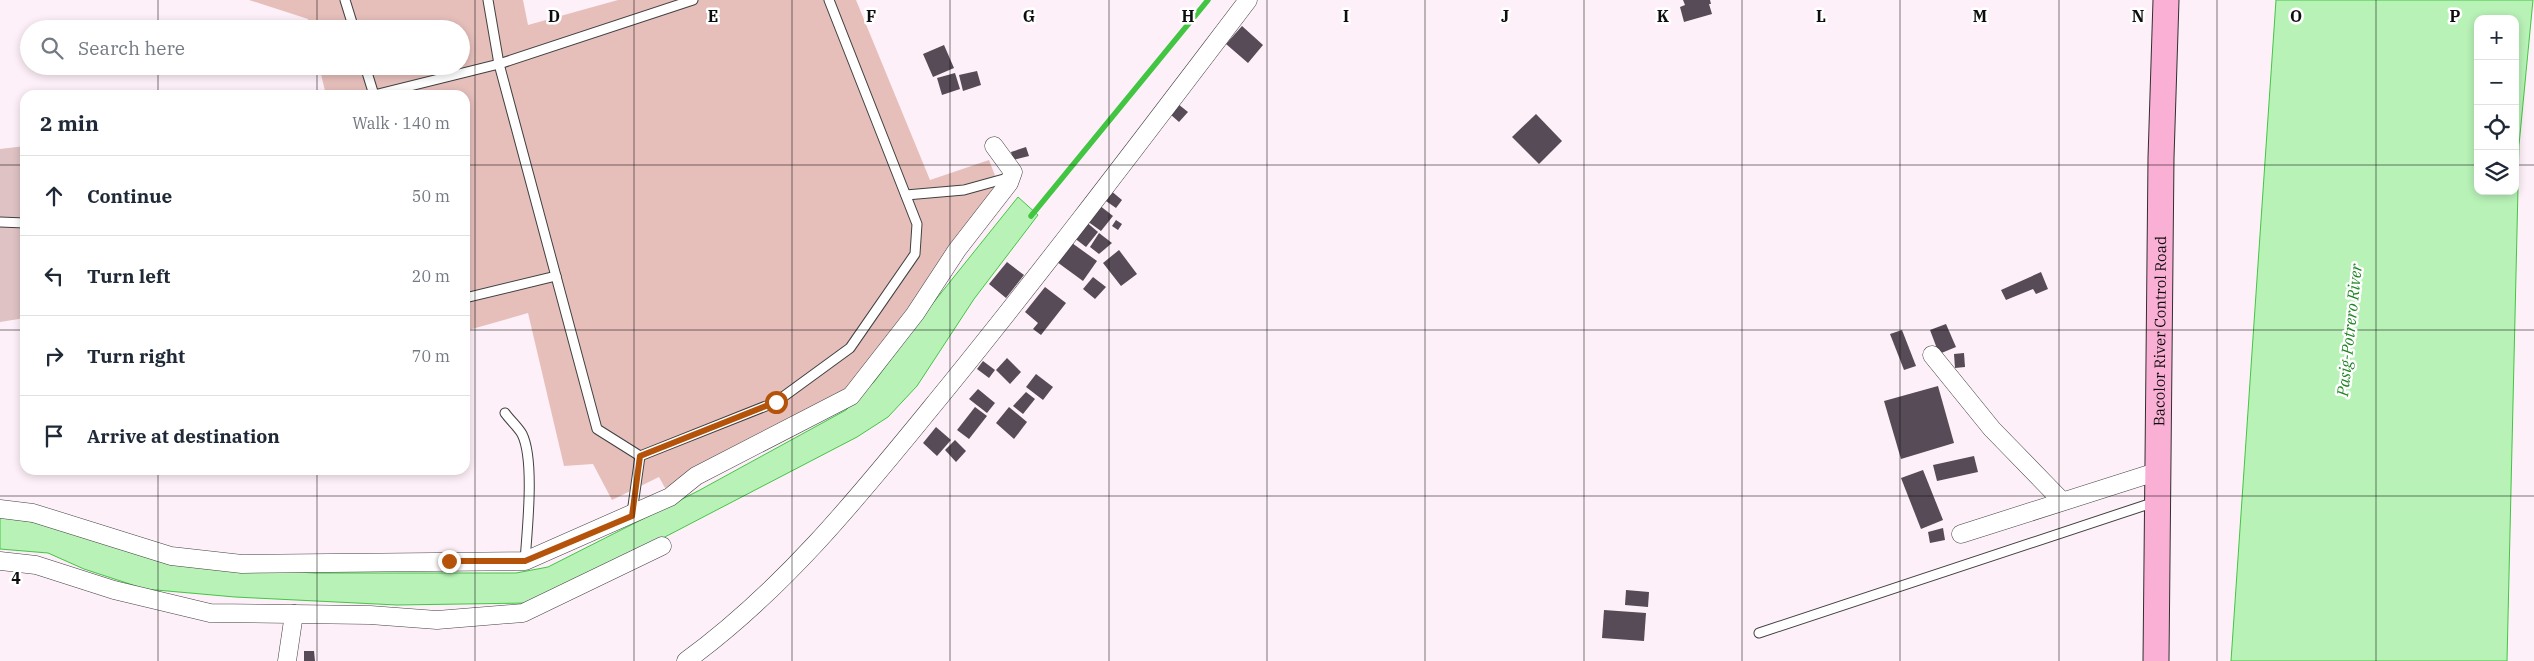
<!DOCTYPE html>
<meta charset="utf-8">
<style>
body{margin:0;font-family:"IBM Plex Serif",serif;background:#f2f2f3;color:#1f2937}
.controls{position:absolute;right:15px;top:15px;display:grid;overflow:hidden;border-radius:10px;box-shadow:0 2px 8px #0003}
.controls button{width:45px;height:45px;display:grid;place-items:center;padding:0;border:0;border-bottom:1px solid #e0e1e3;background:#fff;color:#1f2937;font:25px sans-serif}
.stop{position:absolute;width:15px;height:15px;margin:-11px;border:4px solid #b45309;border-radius:50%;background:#fff}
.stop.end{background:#b45309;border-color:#fff;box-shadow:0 1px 5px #0008}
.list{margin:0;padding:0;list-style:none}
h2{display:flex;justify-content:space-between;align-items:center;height:65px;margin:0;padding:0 20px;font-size:21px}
h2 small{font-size:16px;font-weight:400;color:#747a83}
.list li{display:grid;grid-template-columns:32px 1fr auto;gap:15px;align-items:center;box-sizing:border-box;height:80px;padding:0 20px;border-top:1px solid #e0e1e3}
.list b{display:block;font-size:19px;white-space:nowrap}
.list em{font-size:16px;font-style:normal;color:#747a83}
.icon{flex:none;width:28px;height:28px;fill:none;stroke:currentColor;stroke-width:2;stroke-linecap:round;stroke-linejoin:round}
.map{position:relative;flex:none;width:2534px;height:661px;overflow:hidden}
.search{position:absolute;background:#fff;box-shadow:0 2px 8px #0003;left:20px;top:20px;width:450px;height:55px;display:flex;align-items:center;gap:12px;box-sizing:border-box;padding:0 18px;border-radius:28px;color:#747a83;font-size:19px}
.panel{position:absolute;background:#fff;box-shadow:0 2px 8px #0003;left:20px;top:90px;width:450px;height:385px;border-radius:15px}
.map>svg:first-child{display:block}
.green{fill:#e6bfbb}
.cemetery{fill:#dfc2c4}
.water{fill:#b8f2b7;stroke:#43c544;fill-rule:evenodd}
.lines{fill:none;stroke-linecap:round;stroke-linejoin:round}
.stream{stroke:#43c544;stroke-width:5.5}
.building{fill:#564b56}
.lane-casing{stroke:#414141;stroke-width:11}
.street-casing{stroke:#414141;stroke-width:19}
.secondary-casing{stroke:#303030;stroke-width:27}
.lane{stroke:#fff;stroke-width:9}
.street{stroke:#fff;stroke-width:18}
.secondary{stroke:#faafd5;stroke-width:25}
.route{stroke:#b45309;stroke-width:6}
.grid{fill:none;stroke:#0e0e0e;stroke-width:1;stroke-opacity:0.55}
.labels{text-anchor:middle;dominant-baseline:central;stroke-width:5;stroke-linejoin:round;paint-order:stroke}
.street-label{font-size:15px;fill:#0e0e0e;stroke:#fff}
.water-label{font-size:16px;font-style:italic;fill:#1d8421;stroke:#fff}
.grid-label{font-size:16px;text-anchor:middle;font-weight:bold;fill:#0e0e0e;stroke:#fff;stroke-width:5;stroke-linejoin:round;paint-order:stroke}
</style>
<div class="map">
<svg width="2534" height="661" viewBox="0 0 2534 661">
<rect width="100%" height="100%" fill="#fef0f8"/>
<path class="green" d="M249 0H523L528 25 618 0H856L930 180 989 160 999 186 880 353 840 396 665 488 659 477 612 500 593 464 564 466 528 313 465 331V95H326L319 66H461V29H311L308 19Z"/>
<path class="cemetery" d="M25 146V318L0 322V149Z"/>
<g class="water">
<path d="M2276 0H2533L2519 145 2507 661H2231ZM2478 19H2515V191H2478Z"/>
<path d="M1018 197 1038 215 974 299 917 386 888 417 857 437 636 552 529 603 397 605 235 597 145 589 84 569 48 553 0 549V517L46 524 233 568 314 573H516L548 567 698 491 846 410 874 382 925 313Z"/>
</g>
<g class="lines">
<path class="stream" d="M1031 216 1208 0"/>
</g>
<g class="building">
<path d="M1683 0H1710L1711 4H1709L1712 14 1684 22 1680 7 1685 5Z"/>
<path d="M1242 26 1263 45 1248 63 1226 44Z"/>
<path d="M944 45 954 68 933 77 923 54Z"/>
<path d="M977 71 981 85 963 91 959 75Z"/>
<path d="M955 73 960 89 942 95 937 78Z"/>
<path d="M1178 104 1188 112 1179 122 1170 114Z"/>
<path d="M1536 114 1562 141 1539 164 1512 137Z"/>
<path d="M1026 147 1029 156 1013 160 1011 152Z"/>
<path d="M1110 190 1122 200 1116 208 1103 199Z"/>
<path d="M1099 205 1113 216 1101 231 1087 221Z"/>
<path d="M1116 220 1122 224 1118 230 1112 226Z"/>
<path d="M1085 221 1098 232 1086 247 1073 237Z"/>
<path d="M1099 233 1112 243 1099 254 1090 247Z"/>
<path d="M1072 243 1097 261 1083 281 1057 262Z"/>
<path d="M1119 250 1137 274 1121 286 1103 263Z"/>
<path d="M1007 262 1024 275 1006 298 989 284Z"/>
<path d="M2041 272 2048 289 2036 294 2033 289 2006 300 2001 290Z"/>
<path d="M1093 277 1106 287 1095 299 1083 289Z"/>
<path d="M1045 287 1066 303 1041 335 1033 329 1038 323 1025 312Z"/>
<path d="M1946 324 1956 347 1939 354 1930 330Z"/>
<path d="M1902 330 1916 366 1904 370 1890 334Z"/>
<path d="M1964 353 1965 367 1955 368 1954 354Z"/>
<path d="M1007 358 1021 372 1010 384 996 370Z"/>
<path d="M983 361 995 370 989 378 977 369Z"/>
<path d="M1036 374 1053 387 1043 400 1026 387Z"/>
<path d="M1938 386 1954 443 1901 459 1884 401Z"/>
<path d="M978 389 995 403 987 413 969 399Z"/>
<path d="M1026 392 1035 399 1023 414 1013 406Z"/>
<path d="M975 407 987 416 969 439 957 430Z"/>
<path d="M1009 407 1027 422 1014 439 996 423Z"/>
<path d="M936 427 951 440 937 456 923 443Z"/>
<path d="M955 440 966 451 956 462 945 450Z"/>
<path d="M1974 456 1978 472 1937 481 1933 465Z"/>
<path d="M1923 470 1943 520 1921 529 1901 478Z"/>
<path d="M1943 528 1945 540 1930 543 1928 532Z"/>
<path d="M1626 590 1649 592 1648 607 1625 605Z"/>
<path d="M1604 610 1646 613 1644 641 1602 638Z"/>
<path d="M304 651H314L315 661H304Z"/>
</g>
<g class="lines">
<defs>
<g id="lane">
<path d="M345 0 354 29"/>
<path d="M488 0 499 64 597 429 640 456"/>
<path d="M365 66 374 95"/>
<path d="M374 95 499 64 693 0"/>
<path d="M906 195 964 190 1011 177"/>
<path d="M0 222 25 223"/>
<path d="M465 298 556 276"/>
<path d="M505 413C510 420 518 427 522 434 535 460 527 531 525 561"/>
<path d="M640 456 776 402 850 348 915 254 917 224 829 0"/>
<path d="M632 513 640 456"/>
<path d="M1759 633 2155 502"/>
</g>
<g id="street">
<path d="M1932 355 1992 429 2062 501"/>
<path d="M0 509 33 513 171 556 242 564 525 561 670 497 696 476 851 396 915 314 957 250 1009 183 1013 172 994 146"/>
<path d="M1961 534 2159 471"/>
<path d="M0 561 36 565 114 590 210 613 370 615 437 620 523 613 662 546"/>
<path d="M287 661 294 614"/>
<path d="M686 661C789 586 868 485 948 387 1051 260 1149 130 1248 0"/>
</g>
<g id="secondary">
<path id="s1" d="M2156 661 2161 158 2166 0"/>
</g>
</defs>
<use href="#lane" class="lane-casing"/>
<use href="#street" class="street-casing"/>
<use href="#secondary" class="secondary-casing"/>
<use href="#lane" class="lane"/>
<use href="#street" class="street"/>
<use href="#secondary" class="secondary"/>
</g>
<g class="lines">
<path class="route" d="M449 561H525L632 516 640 456 776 402"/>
</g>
<path class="grid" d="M158 0V29M317 0V29M475 0V661M634 0V661M792 0V661M950 0V661M1109 0V661M1267 0V661M1425 0V661M1584 0V661M1742 0V661M1900 0V661M2059 0V661M2217 0V661M2376 0V661M158 66V95M317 66V95M0 165H25M465 165H2478M2515 165H2534M0 330H25M465 330H2534M158 470V661M317 470V661M0 496H2534"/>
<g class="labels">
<g class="street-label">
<text stroke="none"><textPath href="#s1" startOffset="330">Bacolor River Control Road</textPath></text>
</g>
<g class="water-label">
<text transform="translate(2349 330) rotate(-84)">Pasig-Potrero River</text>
</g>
</g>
<g class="grid-label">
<text x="554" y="22">D</text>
<text x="713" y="22">E</text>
<text x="871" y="22">F</text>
<text x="1029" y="22">G</text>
<text x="1188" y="22">H</text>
<text x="1346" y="22">I</text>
<text x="1505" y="22">J</text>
<text x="1663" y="22">K</text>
<text x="1821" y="22">L</text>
<text x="1980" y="22">M</text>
<text x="2138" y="22">N</text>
<text x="2296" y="22">O</text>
<text x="2455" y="22">P</text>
<text x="16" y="584">4</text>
</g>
</svg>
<div class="controls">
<button>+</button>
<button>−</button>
<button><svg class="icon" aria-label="locate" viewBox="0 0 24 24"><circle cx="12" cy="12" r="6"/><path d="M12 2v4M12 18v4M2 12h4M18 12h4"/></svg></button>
<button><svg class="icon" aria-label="layers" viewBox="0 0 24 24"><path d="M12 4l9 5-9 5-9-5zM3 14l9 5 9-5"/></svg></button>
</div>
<div class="stop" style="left:776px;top:402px"></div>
<div class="stop end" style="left:449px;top:561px"></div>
<div class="search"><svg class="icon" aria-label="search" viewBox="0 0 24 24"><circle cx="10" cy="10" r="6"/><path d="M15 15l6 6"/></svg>Search here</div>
<section class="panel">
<h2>2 min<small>Walk · 140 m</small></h2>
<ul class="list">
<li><svg class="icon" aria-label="ahead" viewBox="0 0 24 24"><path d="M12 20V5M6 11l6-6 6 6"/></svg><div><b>Continue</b></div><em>50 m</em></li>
<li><svg class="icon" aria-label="left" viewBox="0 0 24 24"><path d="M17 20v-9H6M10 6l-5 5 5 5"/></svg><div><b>Turn left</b></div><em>20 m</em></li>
<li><svg class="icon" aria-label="right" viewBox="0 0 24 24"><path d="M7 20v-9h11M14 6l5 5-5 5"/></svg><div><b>Turn right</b></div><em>70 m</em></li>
<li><svg class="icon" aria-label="arrive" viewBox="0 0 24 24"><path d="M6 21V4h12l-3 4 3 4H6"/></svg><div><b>Arrive at destination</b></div></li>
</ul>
</section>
</div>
